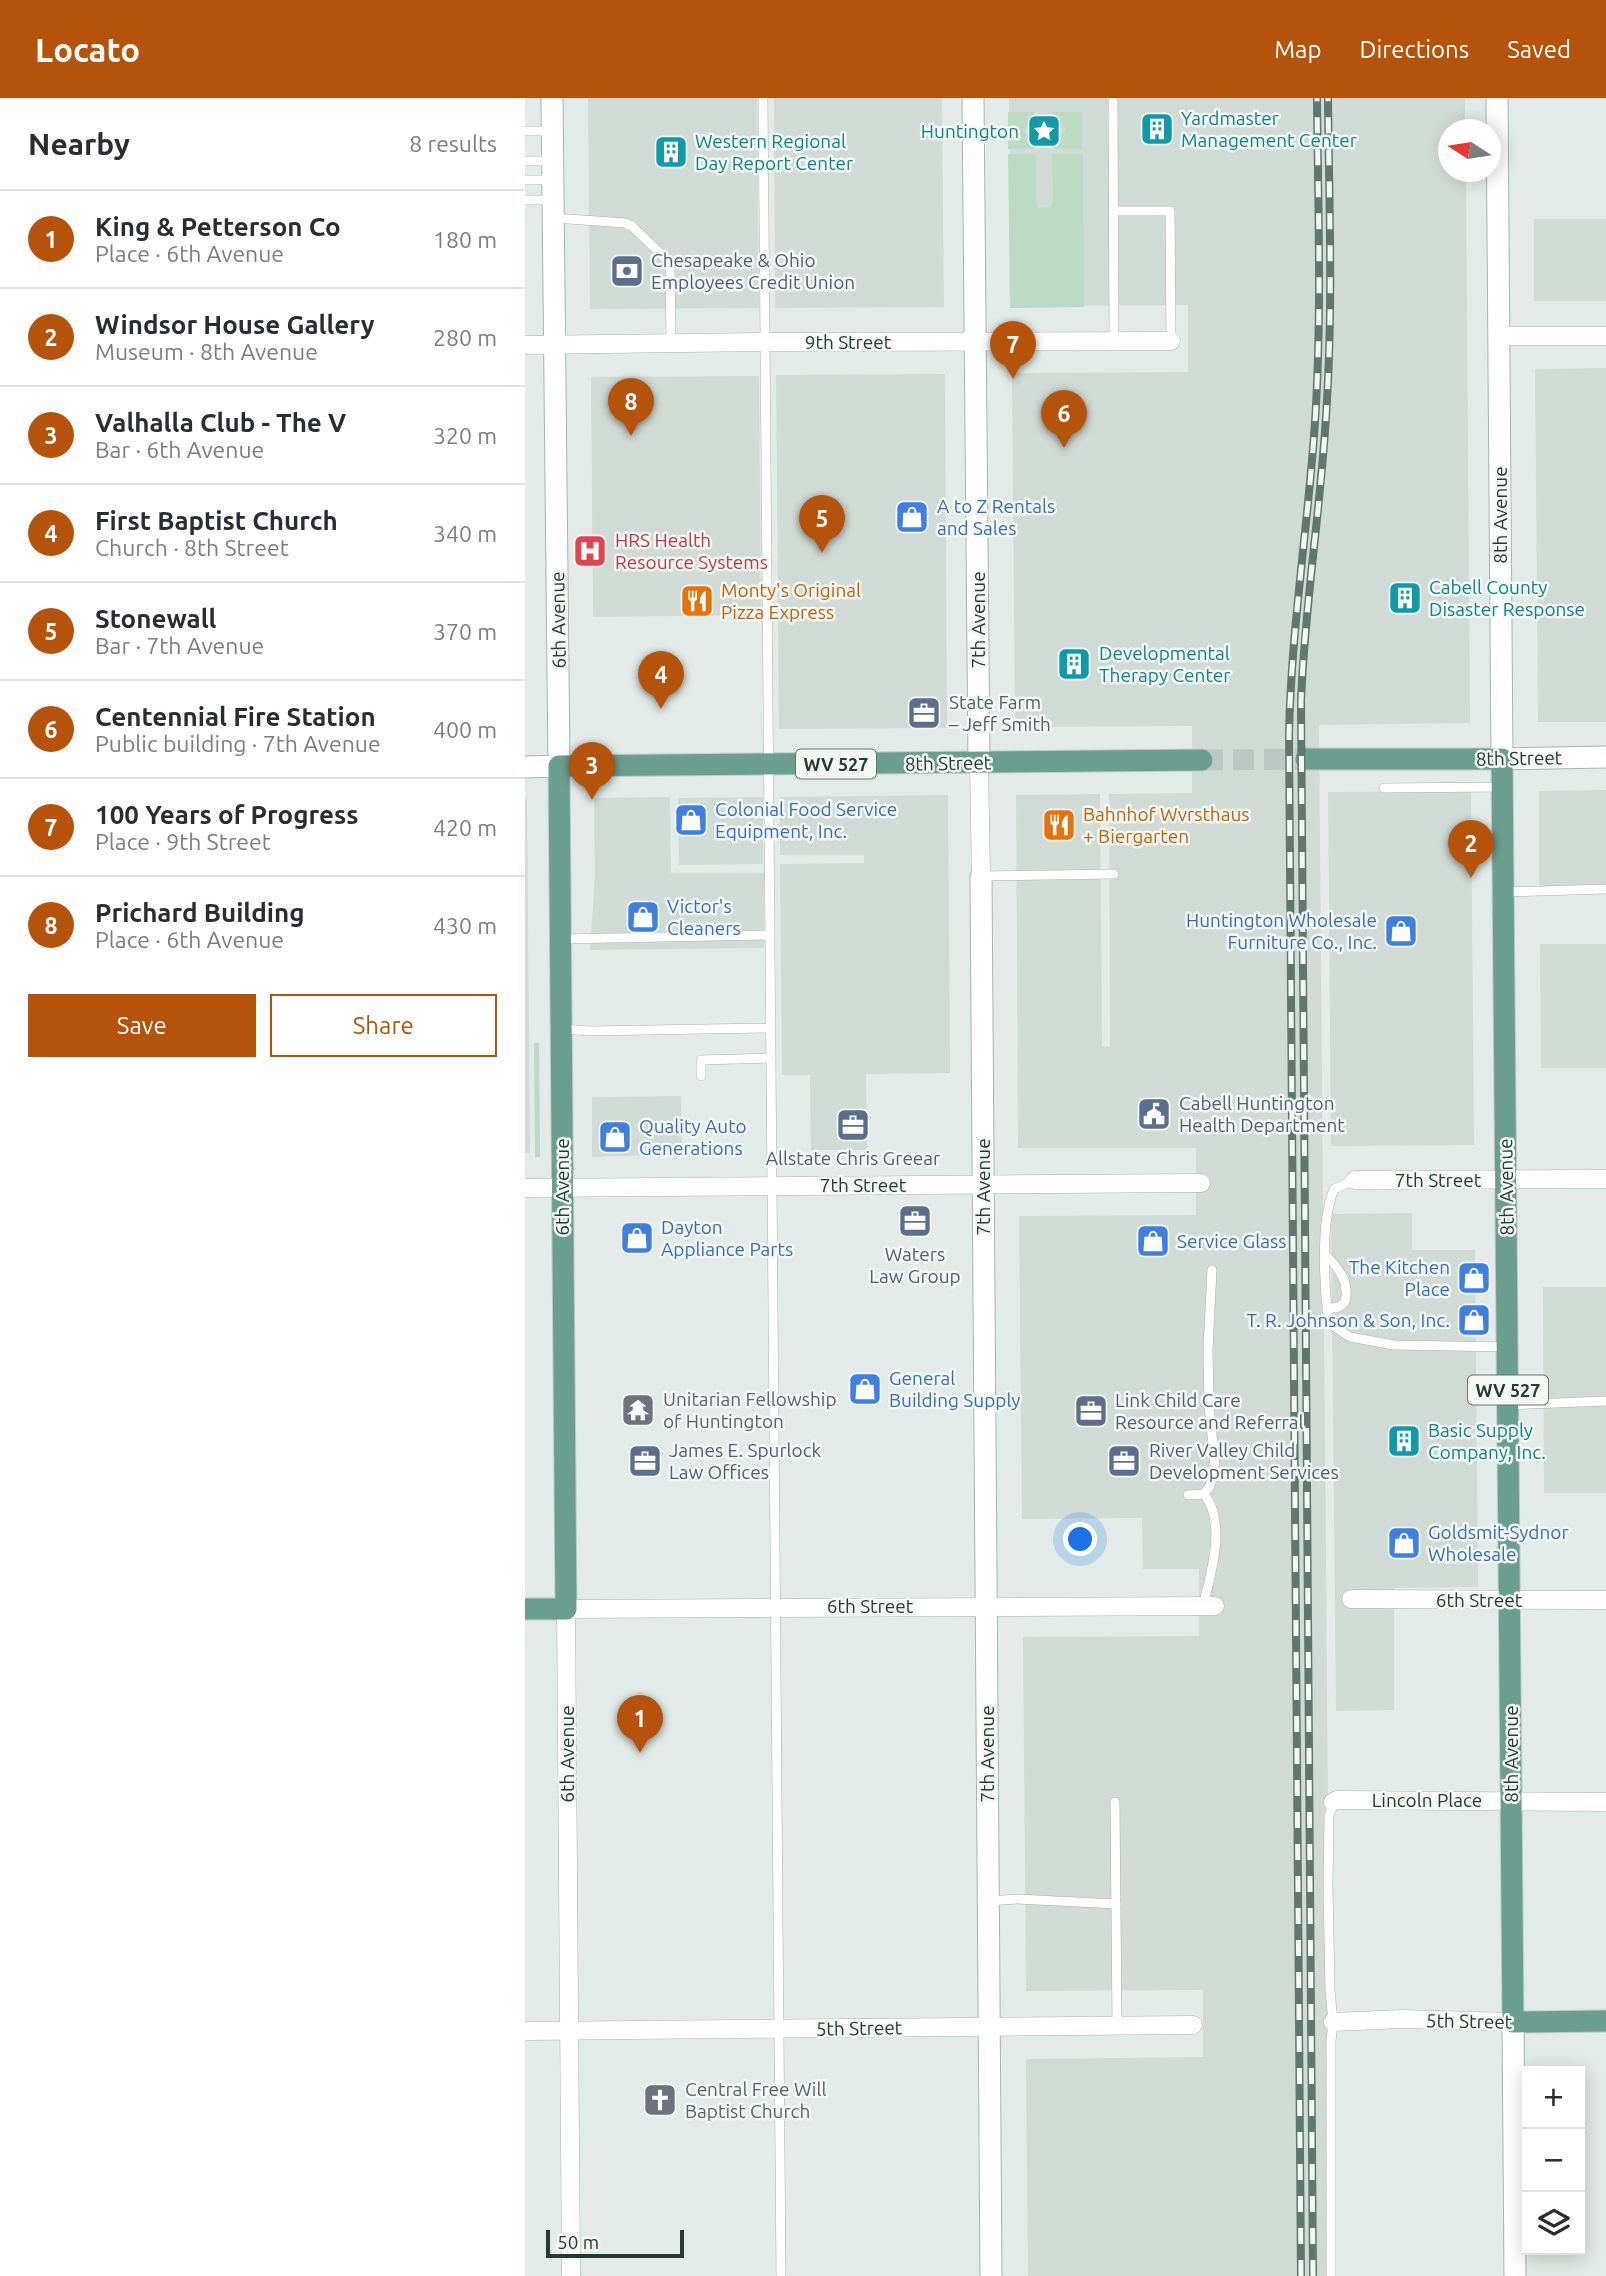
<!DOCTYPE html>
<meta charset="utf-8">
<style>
body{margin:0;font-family:Ubuntu,sans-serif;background:#f2f2f3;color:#2b2b33}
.controls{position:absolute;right:21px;bottom:21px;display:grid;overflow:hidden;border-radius:0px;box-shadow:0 4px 18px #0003}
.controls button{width:63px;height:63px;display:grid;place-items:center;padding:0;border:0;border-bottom:2px solid #e1e1e2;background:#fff;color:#2b2b33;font:35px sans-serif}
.compass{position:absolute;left:913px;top:21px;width:63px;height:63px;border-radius:50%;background:#fff;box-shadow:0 4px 18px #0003;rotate:282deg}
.scale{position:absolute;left:21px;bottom:18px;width:138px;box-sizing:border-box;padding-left:7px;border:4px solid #243b34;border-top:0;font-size:19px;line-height:24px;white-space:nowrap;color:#243b34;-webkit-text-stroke:5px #f3f8f5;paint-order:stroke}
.you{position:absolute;left:556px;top:1442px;width:24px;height:24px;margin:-18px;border:5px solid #fff;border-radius:50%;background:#1a73e8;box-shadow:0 0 0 10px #1a73e833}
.badge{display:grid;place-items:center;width:46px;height:46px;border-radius:50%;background:#b45309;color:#fff;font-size:23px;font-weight:700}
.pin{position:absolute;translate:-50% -58px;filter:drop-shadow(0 2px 4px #0008)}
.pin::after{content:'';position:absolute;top:37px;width:24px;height:21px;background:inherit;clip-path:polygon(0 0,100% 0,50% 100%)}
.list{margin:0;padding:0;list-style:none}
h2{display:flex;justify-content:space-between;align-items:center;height:91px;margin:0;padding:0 28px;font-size:30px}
h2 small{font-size:23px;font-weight:400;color:#7c7c81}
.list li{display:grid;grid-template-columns:46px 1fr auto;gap:21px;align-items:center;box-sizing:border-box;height:98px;padding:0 28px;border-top:2px solid #e1e1e2}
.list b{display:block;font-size:26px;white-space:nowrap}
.list p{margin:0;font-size:23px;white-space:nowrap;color:#7c7c81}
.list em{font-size:23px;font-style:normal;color:#7c7c81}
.actions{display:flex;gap:14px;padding:21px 28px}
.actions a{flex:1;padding:16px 0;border:2px solid #b45309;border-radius:0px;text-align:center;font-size:24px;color:#b45309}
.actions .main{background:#b45309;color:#fff}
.icon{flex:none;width:38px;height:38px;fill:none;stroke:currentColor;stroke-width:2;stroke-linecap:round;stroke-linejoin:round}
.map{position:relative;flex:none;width:1081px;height:2178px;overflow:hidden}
header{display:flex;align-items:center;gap:42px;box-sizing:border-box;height:98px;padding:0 35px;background:#b45309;color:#fff}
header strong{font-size:33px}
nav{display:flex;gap:38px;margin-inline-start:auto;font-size:24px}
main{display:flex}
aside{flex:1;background:#fff}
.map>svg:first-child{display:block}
.built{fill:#d1dbd6}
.green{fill:#bddbc3}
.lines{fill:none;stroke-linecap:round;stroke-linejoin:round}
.primary-tunnel{stroke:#bcc8c3;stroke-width:21;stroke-dasharray:21 10;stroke-linecap:butt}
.lane-casing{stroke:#a5b3ae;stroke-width:10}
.street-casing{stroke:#a5b3ae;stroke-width:19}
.secondary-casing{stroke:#a2b6ae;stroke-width:23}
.primary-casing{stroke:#c2c8c6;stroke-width:23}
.lane{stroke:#fff;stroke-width:9}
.street{stroke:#fff;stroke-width:18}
.secondary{stroke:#fff;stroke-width:21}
.primary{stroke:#6a9e8e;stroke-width:21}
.rail-casing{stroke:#5e776f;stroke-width:8}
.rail{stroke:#f3f8f5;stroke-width:5;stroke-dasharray:16;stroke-linecap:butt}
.labels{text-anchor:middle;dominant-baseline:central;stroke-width:5;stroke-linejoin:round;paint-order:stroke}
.shield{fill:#f3f8f5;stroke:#62746e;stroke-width:2}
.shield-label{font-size:18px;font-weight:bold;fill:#243b34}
.culture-label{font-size:19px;fill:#0d838f;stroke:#f3f8f5;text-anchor:start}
.service-label{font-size:19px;fill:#4e5e75;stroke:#f3f8f5;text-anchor:start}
.street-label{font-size:19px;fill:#243b34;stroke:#f3f8f5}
.shop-label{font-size:19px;fill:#366cbe;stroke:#f3f8f5;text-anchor:start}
.health-label{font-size:19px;fill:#be3a42;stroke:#f3f8f5;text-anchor:start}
.food-label{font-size:19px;fill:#c56008;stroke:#f3f8f5;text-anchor:start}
.worship-label{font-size:19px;fill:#5b616d;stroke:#f3f8f5;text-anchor:start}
</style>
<header>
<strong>Locato</strong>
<nav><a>Map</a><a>Directions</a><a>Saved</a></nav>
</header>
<main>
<aside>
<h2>Nearby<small>8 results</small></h2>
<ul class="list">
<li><span class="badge">1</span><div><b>King &amp; Petterson Co</b><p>Place · 6th Avenue</p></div><em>180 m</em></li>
<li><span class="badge">2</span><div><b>Windsor House Gallery</b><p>Museum · 8th Avenue</p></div><em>280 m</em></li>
<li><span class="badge">3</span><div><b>Valhalla Club - The V</b><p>Bar · 6th Avenue</p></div><em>320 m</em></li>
<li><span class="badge">4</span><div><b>First Baptist Church</b><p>Church · 8th Street</p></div><em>340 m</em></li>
<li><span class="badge">5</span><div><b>Stonewall</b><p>Bar · 7th Avenue</p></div><em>370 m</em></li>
<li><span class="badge">6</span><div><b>Centennial Fire Station</b><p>Public building · 7th Avenue</p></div><em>400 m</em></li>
<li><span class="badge">7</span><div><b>100 Years of Progress</b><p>Place · 9th Street</p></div><em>420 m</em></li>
<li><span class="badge">8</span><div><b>Prichard Building</b><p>Place · 6th Avenue</p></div><em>430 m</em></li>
</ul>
<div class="actions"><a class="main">Save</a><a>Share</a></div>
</aside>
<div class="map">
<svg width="1081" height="2178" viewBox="0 0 1081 2178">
<rect width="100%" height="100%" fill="#e2ebe7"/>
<g class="built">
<path d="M63 0H232L234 210 65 211Z"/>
<path d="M249 0H417L419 209 250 210Z"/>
<path d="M484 0H940V31L923 32V74H941L945 625 794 627 807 2178H503L501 1961 678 1959V1892L501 1893 498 1539 674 1538V1471H618L617 1420 497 1421 494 1118 671 1117V1050H493L491 697 575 696 577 948 585 949 584 696 667 695V628L490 629 487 275 663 274V207L486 208Z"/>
<rect x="1009" y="121" width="72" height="82"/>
<path d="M1081 270V624H1013L1010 271Z"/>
<path d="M420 276 422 630 254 631 251 277Z"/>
<path d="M234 278 236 517 68 519 66 279Z"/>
<path d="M1081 692V792L1014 793V693Z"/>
<path d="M946 693 949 1047 806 1048 803 694Z"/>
<path d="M423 697 425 975 341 976 342 1052H286L285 977H257L255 766 339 765V757H255V699Z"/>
<path d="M145 699 146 775H239V850L65 852 70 776 69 700Z"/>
<path d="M238 699V766L154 767 153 700Z"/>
<path d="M0 701H2L5 1055H0Z"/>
<path d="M1015 846H1081V970H1016Z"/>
<path d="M156 998 157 1056 67 1059V999Z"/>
<path d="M887 1115V1152H950L953 1489 869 1490V1612L811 1613 806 1116Z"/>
<path d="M1018 1189H1081V1395H1019Z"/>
</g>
<g class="green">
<path d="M483 14H510V29H500L497 33 500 36H510L511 51H483Z"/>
<path d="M527 14H557V51H528L527 36H537L541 31 538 29 527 28Z"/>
<path d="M483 56H511V105L514 110 525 109 528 104 527 56H558L559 209 485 210Z"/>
<path d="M9 945H14L15 1059H10Z"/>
</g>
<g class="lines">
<path class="primary-tunnel" d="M677 662 781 661"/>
<defs>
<g id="lane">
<path d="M238 0 256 2178"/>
<path d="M588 0 589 244"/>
<path d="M0 33H26"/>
<path d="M0 63H26"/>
<path d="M0 82H26"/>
<path d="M0 102H28"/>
<path d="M588 113H645L646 243"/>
<path d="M29 120 100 125 107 128 142 162 145 170 146 245"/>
<path d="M859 690 977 689"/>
<path d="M458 778 589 776"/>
<path d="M980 794 1081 791"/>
<path d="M37 841 245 837"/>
<path d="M38 931 64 933 246 930"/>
<path d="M176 978V962L246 960"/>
<path d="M830 1082 809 1091C795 1124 799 1189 804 1225L825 1239 869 1247 981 1249"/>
<path d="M801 1157C814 1171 825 1184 820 1204L814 1209 802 1211"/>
<path d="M983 1307 1081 1303"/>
<path d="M679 1396 685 1388 690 1368 684 1306 683 1251 687 1172"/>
<path d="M663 1397 679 1396C702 1425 686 1475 678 1508"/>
<path d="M590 1704 592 1928"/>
<path d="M464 1803 492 1801 591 1806"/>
<path d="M806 2178V1943L808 1924 805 1892 803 1786 804 1718 808 1704"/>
</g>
<g id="street">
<path d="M974 238H1081"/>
<path d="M0 247 241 244 646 243"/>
<path d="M454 665 456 779"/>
<path d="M830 1082 1081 1081"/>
<path d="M0 1090 676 1085"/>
<path d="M826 1501 1081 1502"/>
<path d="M808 1704 812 1702 1081 1704"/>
<path d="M808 1924 877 1921 988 1924"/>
<path d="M0 1933 668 1927"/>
<path d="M46 2178 41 1511 690 1508"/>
</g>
<g id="secondary">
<path d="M448 0 454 665"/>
<path d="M972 0 977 661 1081 659"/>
<path d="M0 669 34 668 27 0"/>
<path d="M456 779 466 2178"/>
<path d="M988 1924 990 2178"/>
</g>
<g id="primary">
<path d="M781 661H977L988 1924 1081 1923"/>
<path d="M0 1511H41L34 668 677 662"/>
</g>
</defs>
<use href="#lane" class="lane-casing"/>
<use href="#street" class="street-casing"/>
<use href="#secondary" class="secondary-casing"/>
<use href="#primary" class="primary-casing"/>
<use href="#lane" class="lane"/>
<use href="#street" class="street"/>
<use href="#secondary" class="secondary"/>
<use href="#primary" class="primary"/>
<defs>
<g id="rail">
<path d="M776 2178 764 637C766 532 783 429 790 324 797 216 793 108 792 0"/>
<path d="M788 2178 776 603C780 502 797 403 802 302 808 201 804 101 803 0"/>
</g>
</defs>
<use href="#rail" class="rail-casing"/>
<use href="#rail" class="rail"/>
</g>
<defs>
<symbol id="building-square" viewBox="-11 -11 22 22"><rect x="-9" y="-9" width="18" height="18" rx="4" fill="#0f9aa8" stroke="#f3f8f5"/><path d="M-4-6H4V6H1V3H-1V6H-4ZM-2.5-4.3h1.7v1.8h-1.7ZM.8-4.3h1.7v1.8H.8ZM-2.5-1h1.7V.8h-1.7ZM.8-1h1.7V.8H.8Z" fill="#fff"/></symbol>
<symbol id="sight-square" viewBox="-11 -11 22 22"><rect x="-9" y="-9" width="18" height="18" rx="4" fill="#0f9aa8" stroke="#f3f8f5"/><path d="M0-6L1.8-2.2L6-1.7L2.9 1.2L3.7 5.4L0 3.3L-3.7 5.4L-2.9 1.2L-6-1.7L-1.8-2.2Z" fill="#fff"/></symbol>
<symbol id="bank-square" viewBox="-11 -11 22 22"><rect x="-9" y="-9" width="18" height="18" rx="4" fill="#5c6f8a" stroke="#f3f8f5"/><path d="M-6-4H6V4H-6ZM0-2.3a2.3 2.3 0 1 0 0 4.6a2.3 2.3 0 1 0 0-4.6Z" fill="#fff"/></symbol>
<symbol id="shop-square" viewBox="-11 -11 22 22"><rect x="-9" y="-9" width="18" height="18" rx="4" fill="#3f7fe0" stroke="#f3f8f5"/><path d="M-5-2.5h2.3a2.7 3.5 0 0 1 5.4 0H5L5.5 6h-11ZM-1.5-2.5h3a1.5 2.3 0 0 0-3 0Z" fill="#fff"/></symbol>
<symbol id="hospital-square" viewBox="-11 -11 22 22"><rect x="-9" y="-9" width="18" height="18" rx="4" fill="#e0444e" stroke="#f3f8f5"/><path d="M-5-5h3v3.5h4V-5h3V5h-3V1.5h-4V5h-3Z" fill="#fff"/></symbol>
<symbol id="restaurant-square" viewBox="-11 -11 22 22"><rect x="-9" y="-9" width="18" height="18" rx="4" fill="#e8710a" stroke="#f3f8f5"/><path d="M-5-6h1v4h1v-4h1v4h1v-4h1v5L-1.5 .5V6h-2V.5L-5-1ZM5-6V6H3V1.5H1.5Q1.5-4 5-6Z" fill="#fff"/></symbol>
<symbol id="office-square" viewBox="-11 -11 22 22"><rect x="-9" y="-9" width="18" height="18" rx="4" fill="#5c6f8a" stroke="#f3f8f5"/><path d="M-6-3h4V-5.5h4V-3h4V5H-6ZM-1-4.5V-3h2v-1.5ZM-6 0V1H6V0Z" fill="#fff"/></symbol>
<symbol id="civic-square" viewBox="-11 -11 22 22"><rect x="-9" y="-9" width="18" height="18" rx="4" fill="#5c6f8a" stroke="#f3f8f5"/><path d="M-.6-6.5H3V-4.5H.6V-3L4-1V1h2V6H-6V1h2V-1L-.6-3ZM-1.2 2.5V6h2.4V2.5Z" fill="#fff"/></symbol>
<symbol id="temple-square" viewBox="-11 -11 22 22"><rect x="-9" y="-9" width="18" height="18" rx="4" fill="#6b7280" stroke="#f3f8f5"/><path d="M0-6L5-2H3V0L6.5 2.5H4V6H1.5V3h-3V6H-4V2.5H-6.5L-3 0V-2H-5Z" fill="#fff"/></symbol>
<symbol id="church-square" viewBox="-11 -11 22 22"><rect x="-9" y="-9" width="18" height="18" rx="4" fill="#6b7280" stroke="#f3f8f5"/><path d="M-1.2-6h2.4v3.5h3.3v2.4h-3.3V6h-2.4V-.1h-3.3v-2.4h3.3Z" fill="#fff"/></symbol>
</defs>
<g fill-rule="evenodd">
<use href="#building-square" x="613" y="12" width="38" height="38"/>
<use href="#sight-square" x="500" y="14" width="38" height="38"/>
<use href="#building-square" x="127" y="35" width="38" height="38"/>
<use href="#bank-square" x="83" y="154" width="38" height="38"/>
<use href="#shop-square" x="368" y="400" width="38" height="38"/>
<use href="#hospital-square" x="46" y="434" width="38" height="38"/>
<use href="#building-square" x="861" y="481" width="38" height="38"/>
<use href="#restaurant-square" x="153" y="484" width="38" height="38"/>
<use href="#building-square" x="530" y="547" width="38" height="38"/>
<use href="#office-square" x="380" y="596" width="38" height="38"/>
<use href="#shop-square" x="147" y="703" width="38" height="38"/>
<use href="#restaurant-square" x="515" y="708" width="38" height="38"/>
<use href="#shop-square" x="99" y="800" width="38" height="38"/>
<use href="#shop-square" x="857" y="814" width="38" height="38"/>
<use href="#civic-square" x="610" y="997" width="38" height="38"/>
<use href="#office-square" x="309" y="1008" width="38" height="38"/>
<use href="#shop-square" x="71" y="1020" width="38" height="38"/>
<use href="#office-square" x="371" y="1104" width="38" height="38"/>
<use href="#shop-square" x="93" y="1121" width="38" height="38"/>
<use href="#shop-square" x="609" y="1124" width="38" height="38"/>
<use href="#shop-square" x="930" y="1161" width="38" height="38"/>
<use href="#shop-square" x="930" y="1203" width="38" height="38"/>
<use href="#shop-square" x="321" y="1272" width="38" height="38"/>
<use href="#temple-square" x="94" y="1293" width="38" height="38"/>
<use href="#office-square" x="547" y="1294" width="38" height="38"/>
<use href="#building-square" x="860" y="1324" width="38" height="38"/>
<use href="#office-square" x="101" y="1344" width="38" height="38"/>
<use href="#office-square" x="580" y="1344" width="38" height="38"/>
<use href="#shop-square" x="860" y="1426" width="38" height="38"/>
<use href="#church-square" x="116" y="1983" width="38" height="38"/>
</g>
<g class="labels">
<g class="shield">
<rect x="271" y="651.5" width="80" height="29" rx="5"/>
<rect x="943" y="1277.5" width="80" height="29" rx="5"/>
</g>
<g class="shield-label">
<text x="311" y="666">WV 527</text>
<text x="983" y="1292">WV 527</text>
</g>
<g class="culture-label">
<text x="656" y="20">Yardmaster<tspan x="656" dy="22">Management Center</tspan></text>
<text x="494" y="33" text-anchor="end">Huntington</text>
<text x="170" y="43">Western Regional<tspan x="170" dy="22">Day Report Center</tspan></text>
<text x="904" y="489">Cabell County<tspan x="904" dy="22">Disaster Response</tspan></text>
<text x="574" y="555">Developmental<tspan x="574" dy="22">Therapy Center</tspan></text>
<text x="903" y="1332">Basic Supply<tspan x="903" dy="22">Company, Inc.</tspan></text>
</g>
<g class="service-label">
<text x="126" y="162">Chesapeake &amp; Ohio<tspan x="126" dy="22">Employees Credit Union</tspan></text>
<text x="424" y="604">State Farm<tspan x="424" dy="22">– Jeff Smith</tspan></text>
<text x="654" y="1005">Cabell Huntington<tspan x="654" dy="22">Health Department</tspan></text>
<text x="328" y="1060" text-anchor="middle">Allstate Chris Greear</text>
<text x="390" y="1156" text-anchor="middle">Waters<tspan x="390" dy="22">Law Group</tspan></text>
<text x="590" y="1302">Link Child Care<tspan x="590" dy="22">Resource and Referral</tspan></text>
<text x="144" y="1352">James E. Spurlock<tspan x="144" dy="22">Law Offices</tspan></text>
<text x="624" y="1352">River Valley Child<tspan x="624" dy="22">Development Services</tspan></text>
</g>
<g class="street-label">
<text x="323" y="244">9th Street</text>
<text transform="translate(975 417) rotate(-90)">8th Avenue</text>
<text transform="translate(33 522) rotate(-91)">6th Avenue</text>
<text transform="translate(453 522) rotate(-90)">7th Avenue</text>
<text transform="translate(994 660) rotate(-1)">8th Street</text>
<text transform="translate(423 665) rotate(-1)">8th Street</text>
<text x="913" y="1082">7th Street</text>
<text x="338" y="1087">7th Street</text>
<text transform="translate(37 1089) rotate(-90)">6th Avenue</text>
<text transform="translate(458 1089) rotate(-90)">7th Avenue</text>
<text transform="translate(981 1089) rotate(-91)">8th Avenue</text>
<text x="954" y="1502">6th Street</text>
<text x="345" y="1508">6th Street</text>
<text transform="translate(42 1656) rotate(-90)">6th Avenue</text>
<text transform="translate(462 1656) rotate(-90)">7th Avenue</text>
<text transform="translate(986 1656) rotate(-90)">8th Avenue</text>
<text x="902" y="1702">Lincoln Place</text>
<text transform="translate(944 1923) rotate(1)">5th Street</text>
<text transform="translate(334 1930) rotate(-1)">5th Street</text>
</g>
<g class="shop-label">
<text x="412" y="408">A to Z Rentals<tspan x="412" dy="22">and Sales</tspan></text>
<text x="190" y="711">Colonial Food Service<tspan x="190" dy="22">Equipment, Inc.</tspan></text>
<text x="142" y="808">Victor's<tspan x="142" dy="22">Cleaners</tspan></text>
<text x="852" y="822" text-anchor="end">Huntington Wholesale<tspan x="852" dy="22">Furniture Co., Inc.</tspan></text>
<text x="114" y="1028">Quality Auto<tspan x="114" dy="22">Generations</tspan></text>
<text x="136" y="1129">Dayton<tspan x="136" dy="22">Appliance Parts</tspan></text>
<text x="652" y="1143">Service Glass</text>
<text x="925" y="1169" text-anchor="end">The Kitchen<tspan x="925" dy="22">Place</tspan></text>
<text x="925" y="1222" text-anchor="end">T. R. Johnson &amp; Son, Inc.</text>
<text x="364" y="1280">General<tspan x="364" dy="22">Building Supply</tspan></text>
<text x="903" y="1434">Goldsmit-Sydnor<tspan x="903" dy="22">Wholesale</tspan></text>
</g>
<g class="health-label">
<text x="90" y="442">HRS Health<tspan x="90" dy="22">Resource Systems</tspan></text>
</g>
<g class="food-label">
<text x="196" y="492">Monty's Original<tspan x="196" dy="22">Pizza Express</tspan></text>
<text x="558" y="716">Bahnhof Wvrsthaus<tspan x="558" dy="22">+ Biergarten</tspan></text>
</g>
<g class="worship-label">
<text x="138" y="1301">Unitarian Fellowship<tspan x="138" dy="22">of Huntington</tspan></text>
<text x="160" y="1991">Central Free Will<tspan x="160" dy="22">Baptist Church</tspan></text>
</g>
</g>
</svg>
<div class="controls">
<button>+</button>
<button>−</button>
<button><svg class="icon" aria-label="layers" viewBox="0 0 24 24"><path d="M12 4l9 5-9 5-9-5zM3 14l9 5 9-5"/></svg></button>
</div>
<svg class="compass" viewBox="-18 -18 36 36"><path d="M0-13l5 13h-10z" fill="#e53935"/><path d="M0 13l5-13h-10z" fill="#7c7c81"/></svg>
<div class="scale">50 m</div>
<div class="you"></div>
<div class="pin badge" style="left:115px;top:1655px">1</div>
<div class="pin badge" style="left:946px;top:780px">2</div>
<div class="pin badge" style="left:67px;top:702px">3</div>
<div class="pin badge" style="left:136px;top:611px">4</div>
<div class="pin badge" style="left:297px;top:455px">5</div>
<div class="pin badge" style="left:539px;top:350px">6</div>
<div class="pin badge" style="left:488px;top:281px">7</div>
<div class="pin badge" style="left:106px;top:338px">8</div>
</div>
</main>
